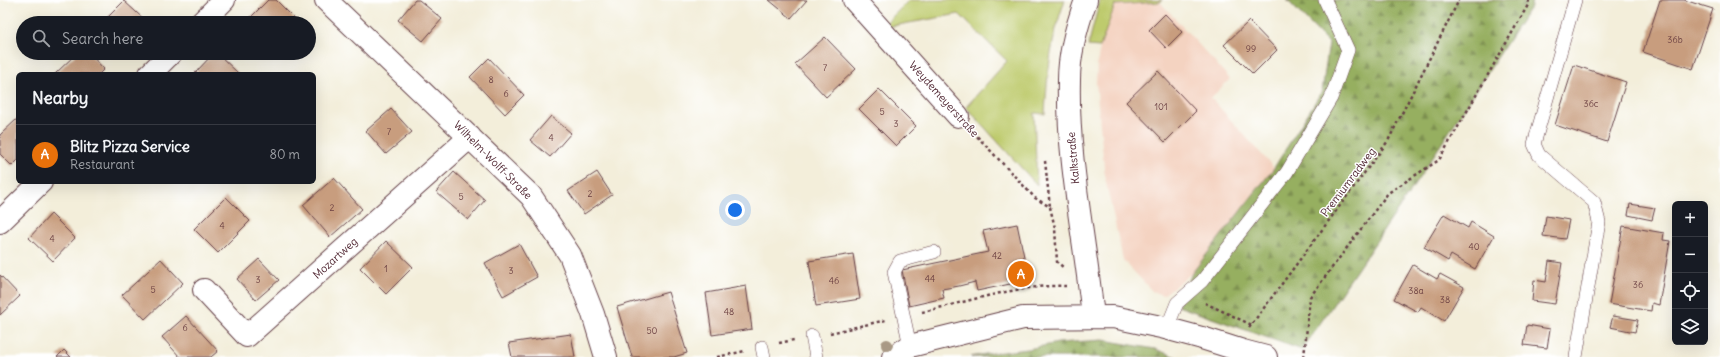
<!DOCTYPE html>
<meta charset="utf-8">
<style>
body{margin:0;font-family:Delius,sans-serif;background:#242831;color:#f1f3f6}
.controls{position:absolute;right:12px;bottom:12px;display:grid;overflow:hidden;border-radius:6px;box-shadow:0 4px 16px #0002}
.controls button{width:36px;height:36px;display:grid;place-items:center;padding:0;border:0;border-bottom:1px solid #363941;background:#171b24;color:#f1f3f6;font:20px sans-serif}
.you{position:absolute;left:735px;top:210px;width:14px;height:14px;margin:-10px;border:3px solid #fff;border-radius:50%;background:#1a73e8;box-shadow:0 0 0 6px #1a73e833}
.badge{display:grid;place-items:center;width:26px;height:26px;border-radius:50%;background:#ea580c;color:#fff;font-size:13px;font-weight:700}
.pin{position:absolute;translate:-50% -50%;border:2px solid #fff;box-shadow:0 1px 4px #0006}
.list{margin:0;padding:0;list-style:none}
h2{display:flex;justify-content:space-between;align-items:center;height:52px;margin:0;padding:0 16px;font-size:17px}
h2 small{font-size:13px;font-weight:400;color:#9ea1a6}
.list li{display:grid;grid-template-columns:26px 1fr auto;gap:12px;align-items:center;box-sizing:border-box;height:60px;padding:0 16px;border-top:1px solid #363941}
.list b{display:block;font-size:15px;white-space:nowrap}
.list p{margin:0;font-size:13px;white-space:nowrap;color:#9ea1a6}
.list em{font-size:13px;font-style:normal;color:#9ea1a6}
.icon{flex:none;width:22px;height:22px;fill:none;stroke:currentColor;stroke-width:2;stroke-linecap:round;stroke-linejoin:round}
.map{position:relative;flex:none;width:1720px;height:357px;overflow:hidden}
.search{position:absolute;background:#171b24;box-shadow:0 4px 16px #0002;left:16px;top:16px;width:300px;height:44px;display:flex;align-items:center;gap:10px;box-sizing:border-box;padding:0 14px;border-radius:22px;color:#9ea1a6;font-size:15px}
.panel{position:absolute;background:#171b24;box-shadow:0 4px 16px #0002;left:16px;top:72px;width:300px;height:112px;border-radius:6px}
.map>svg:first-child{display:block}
.built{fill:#f4d3c1}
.grass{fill:#becb6d;stroke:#84754c}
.forest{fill:url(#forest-firs);stroke:#706746}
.building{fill:#c89d7e}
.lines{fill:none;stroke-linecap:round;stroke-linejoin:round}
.service-casing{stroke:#633e45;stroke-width:14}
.minor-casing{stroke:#633e45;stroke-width:24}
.secondary-casing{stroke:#633e45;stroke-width:24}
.path{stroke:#633e45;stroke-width:2.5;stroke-dasharray:3 3;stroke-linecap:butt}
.service{stroke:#fff;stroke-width:13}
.minor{stroke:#fff;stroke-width:22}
.secondary{stroke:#fff;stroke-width:22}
.secondary-bridge-casing{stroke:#633e45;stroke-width:24;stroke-linecap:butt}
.secondary-bridge{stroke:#fff;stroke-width:22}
.tree{fill:#a99985}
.labels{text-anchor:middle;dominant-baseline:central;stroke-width:3;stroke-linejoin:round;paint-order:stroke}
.number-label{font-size:9px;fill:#6a3e40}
.street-label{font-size:11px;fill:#4a1f2b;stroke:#fff}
</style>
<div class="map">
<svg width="1720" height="357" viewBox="0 0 1720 357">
<defs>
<pattern id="forest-firs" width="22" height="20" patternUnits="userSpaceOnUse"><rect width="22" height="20" fill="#96af60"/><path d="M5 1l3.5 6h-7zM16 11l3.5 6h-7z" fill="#7c8e4f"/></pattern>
</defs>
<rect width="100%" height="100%" fill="#fff"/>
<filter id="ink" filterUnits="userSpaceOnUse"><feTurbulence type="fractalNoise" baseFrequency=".025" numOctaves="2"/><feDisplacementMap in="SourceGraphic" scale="8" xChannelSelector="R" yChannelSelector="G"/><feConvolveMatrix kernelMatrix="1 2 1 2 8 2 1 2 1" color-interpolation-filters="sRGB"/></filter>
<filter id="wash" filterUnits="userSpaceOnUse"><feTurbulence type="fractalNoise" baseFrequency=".012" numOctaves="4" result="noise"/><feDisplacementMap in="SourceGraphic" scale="16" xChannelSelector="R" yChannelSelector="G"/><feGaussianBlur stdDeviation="0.9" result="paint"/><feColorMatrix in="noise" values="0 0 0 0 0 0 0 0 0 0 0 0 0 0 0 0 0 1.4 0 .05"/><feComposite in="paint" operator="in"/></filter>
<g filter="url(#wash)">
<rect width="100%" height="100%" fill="#f3eeda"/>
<path class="built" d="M1160 2 1230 79 1211 98 1274 168 1192 273 1163 295 1153 292 1123 260 1105 178 1096 82 1097 64 1100 47 1115 5Z"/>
<g class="grass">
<path d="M909 0H1065C1051 37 1047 75 1045 114L1034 113 1037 185 966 107 1007 61 959 14 881 28Z"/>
<path d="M1100 0H1163L1160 2 1115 5 1100 47 1088 46Z"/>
</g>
<g class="forest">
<path d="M1287 0H1532L1531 6 1408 195 1302 350 1178 306 1192 273 1274 168 1322 91 1329 43Z"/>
<path d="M1103 340 1155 349 1176 357H971L985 354 1028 349 1058 343Z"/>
</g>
<g id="blocks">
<g class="building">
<path d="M268 0H276L299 23H245Z"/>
<path d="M415 0H419L442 19 423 41 398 20Z"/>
<path d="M769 0H807L791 18Z"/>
<path d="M1660 0H1684L1713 9 1693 69 1643 52Z"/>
<path d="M124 1 148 23H114L108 17Z"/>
<path d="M1165 14 1182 32 1166 48 1149 30Z"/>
<path d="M1249 21 1277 50 1253 74 1224 45Z"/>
<path d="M825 37 856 69 826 97 795 64Z"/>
<path d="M77 53H89L104 69 99 74H55Z"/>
<path d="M214 53H217L239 74H194Z"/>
<path d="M263 53H275L269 59Z"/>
<path d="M489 58 524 95 505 114 470 77Z"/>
<path d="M1574 65 1626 82 1607 142 1555 125Z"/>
<path d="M1158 71 1196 111 1165 142 1126 102Z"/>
<path d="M879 89 916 126 896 146 859 109Z"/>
<path d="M391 109 412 132 386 154 366 131Z"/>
<path d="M551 116 571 133 550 157 530 140Z"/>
<path d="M18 118V160L12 166 0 154V135Z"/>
<path d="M454 172 485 200 468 220 436 192Z"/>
<path d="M597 172 612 195 584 214 568 191Z"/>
<path d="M334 178 362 209 330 237 303 205Z"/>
<path d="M226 197 250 221 218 253 194 229Z"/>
<path d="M1630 204 1655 208 1652 220 1628 215Z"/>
<path d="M51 214 75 238 53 261 29 238Z"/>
<path d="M1444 214 1468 228 1471 222 1494 236 1475 269 1451 255 1448 261 1424 247Z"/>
<path d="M1546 216 1569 220 1565 239 1543 236Z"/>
<path d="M1017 224 1029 280 977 291 975 282 959 286 942 289 944 298 909 306 902 270 988 252 983 231Z"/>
<path d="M1623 226 1664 233 1663 240 1670 241 1659 305 1652 303 1651 311 1609 304Z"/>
<path d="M386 241 413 267 386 294 360 268Z"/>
<path d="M519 244 537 277 503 296 485 263Z"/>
<path d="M853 254 860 299 816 306 809 261Z"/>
<path d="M161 259 183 283 145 319 122 295Z"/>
<path d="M259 259 279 280 256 300 237 279Z"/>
<path d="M1549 261 1562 263 1555 304 1532 301 1534 280 1546 282Z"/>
<path d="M1413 265 1437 279 1440 274 1464 287 1444 321 1421 307 1418 312 1394 299Z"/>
<path d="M0 275 20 296 0 315Z"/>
<path d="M746 286 752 329 712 335 706 293Z"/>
<path d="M668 292 687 353 674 357H632L617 307Z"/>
<path d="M186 316 218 351 211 357H180L162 337Z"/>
<path d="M1613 316 1638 320 1635 332 1610 327Z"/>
<path d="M1527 325 1550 329 1547 348 1524 345Z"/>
<path d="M571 334 575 357H512L509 343Z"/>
<path d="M64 350 71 357H57Z"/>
</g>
</g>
</g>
<g filter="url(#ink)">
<use href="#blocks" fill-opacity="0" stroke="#633e45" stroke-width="1"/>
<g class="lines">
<defs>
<g id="service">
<path d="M1575 0 1534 144 1539 155 1594 202 1599 222 1576 357"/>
<path d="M1167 328 1177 303 1202 281 1287 172 1331 98 1348 50 1325 0"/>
<path d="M812 336 816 357"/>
<path d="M910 346 894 272 900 261 934 252"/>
<path d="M762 347 764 357"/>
</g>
<g id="minor">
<path d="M326 0 531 196 570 255 593 314 606 357"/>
<path d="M854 0 958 116"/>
<path d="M201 23 224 0"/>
<path d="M150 74 171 53"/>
<path d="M0 222 41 182"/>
<path d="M204 290 247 336 470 137"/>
</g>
<g id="secondary">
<path d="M1086 0C1077 25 1069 53 1069 80 1067 160 1085 238 1093 317"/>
<path d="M1243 351 1266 357"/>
<path d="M893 357 910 346 1023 318 1113 317 1161 327 1202 338"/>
</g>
</defs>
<use href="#service" class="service-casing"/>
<use href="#minor" class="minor-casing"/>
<use href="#secondary" class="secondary-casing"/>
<g class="path">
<path d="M973 132 1035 198 1050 207 1055 228 1057 262 1063 267"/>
<path d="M1045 161 1050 207"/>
<path d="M1205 303 1252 325"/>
<path d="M922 312C966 302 1021 284 1066 286"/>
<path d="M1249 328 1388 141 1459 0"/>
<path d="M830 333 886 320"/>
<path d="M779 343 794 340"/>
<path d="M717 357 745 351"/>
<path d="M1304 357 1310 297 1388 193 1439 160 1528 5 1529 0"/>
</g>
<use href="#service" class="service"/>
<use href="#minor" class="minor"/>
<use href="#secondary" class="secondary"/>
<defs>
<path id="secondary-bridge" d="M1202 338 1243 351"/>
</defs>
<use href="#secondary-bridge" class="secondary-bridge-casing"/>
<use href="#secondary-bridge" class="secondary-bridge"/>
</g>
<circle class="tree" cx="887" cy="345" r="6"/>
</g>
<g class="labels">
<g class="number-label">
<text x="1675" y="39">36b</text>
<text x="1251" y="48">99</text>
<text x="825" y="67">7</text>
<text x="491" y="79">8</text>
<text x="506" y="93">6</text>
<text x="1591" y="103">36c</text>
<text x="1161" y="106">101</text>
<text x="882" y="111">5</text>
<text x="896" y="123">3</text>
<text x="389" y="131">7</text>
<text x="551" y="137">4</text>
<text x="590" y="193">2</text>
<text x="461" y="196">5</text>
<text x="332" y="207">2</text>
<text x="222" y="225">4</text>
<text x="52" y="238">4</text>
<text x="1474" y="246">40</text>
<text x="997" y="255">42</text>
<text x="386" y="268">1</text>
<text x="511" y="270">3</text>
<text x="930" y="278">44</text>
<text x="258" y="279">3</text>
<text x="834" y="280">46</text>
<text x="1638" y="284">36</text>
<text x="153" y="289">5</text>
<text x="1416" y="290">38a</text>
<text x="1445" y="299">38</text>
<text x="729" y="311">48</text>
<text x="185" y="327">6</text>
<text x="652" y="330">50</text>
</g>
<g class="street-label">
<text transform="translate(944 99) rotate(48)">Weydemeyerstraße</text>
<text transform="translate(1073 158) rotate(-95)">Kalkstraße</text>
<text transform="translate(493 160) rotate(45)">Wilhelm-Wolff-Straße</text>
<text transform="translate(1348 182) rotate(-53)">Premiumradweg</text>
<text transform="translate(335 258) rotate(-42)">Mozartweg</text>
</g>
</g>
</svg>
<div class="controls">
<button>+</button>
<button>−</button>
<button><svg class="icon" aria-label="locate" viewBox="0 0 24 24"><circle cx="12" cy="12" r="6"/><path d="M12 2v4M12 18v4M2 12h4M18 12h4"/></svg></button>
<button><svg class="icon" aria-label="layers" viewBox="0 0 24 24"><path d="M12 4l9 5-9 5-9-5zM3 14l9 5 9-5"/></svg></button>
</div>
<div class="you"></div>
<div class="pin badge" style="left:1021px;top:274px;background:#e8710a">A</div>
<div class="search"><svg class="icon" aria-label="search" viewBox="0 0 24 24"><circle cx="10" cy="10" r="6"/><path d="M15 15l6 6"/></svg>Search here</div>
<section class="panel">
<h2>Nearby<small></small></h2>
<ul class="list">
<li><span class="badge" style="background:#e8710a">A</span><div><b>Blitz Pizza Service</b><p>Restaurant</p></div><em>80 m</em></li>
</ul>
</section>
</div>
